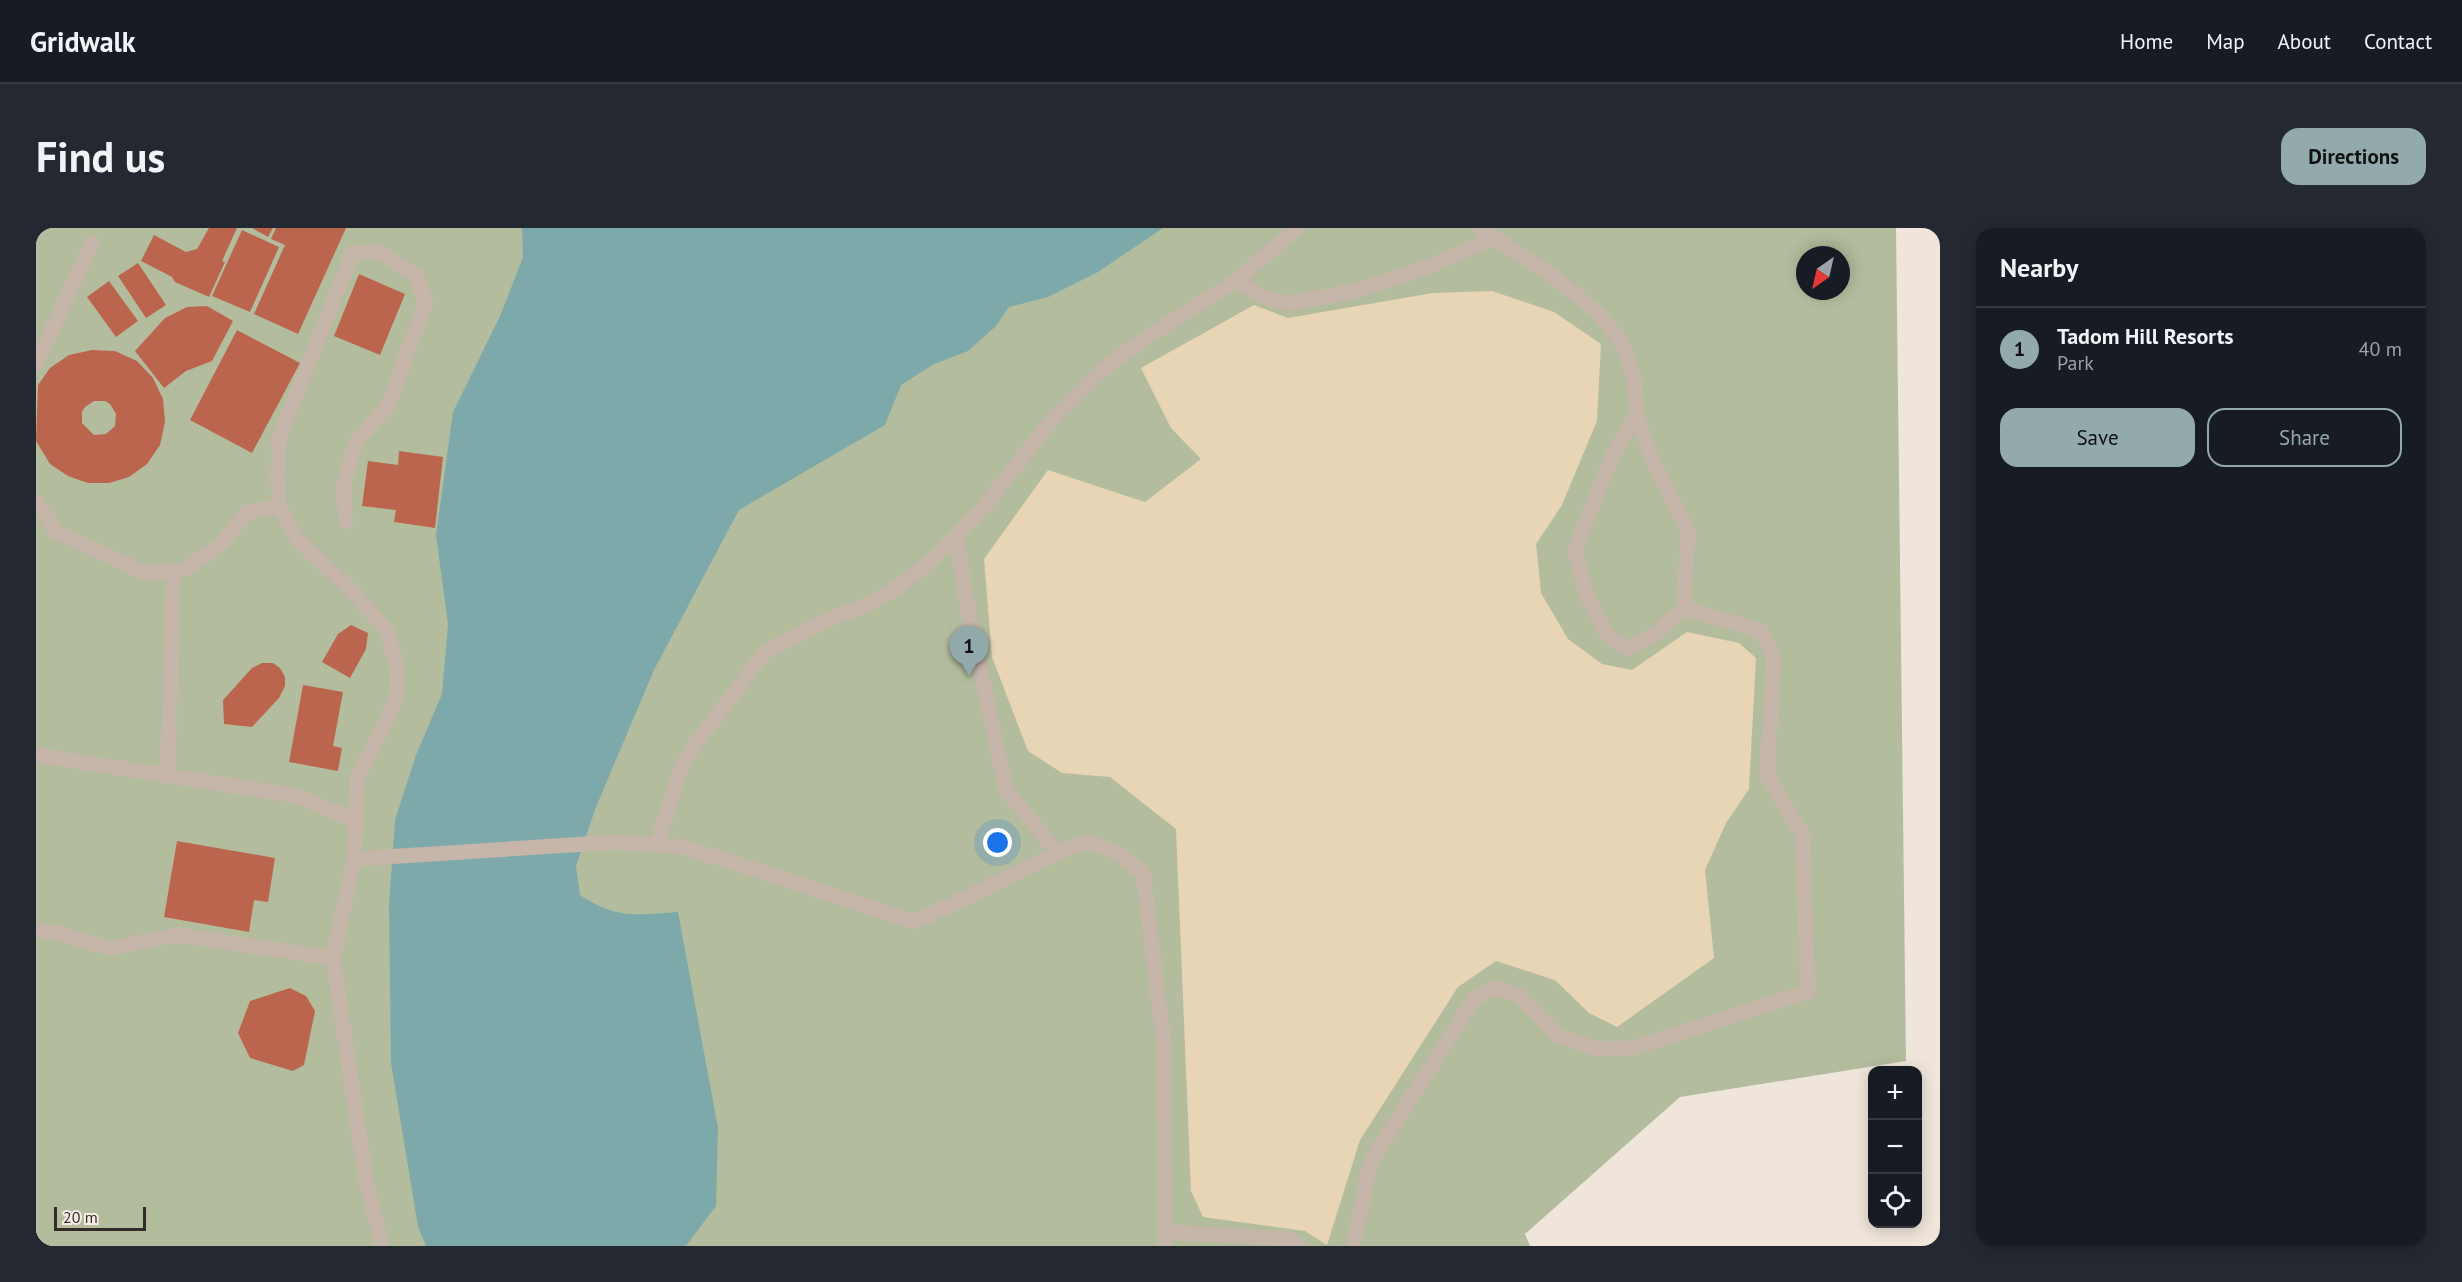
<!DOCTYPE html>
<meta charset="utf-8">
<style>
body{margin:0;font-family:"PT Sans",sans-serif;background:#242831;color:#f1f3f6}
.controls{position:absolute;right:18px;bottom:18px;display:grid;overflow:hidden;border-radius:12px;box-shadow:0 3px 15px #0003}
.controls button{width:54px;height:54px;display:grid;place-items:center;padding:0;border:0;border-bottom:2px solid #363941;background:#171b24;color:#f1f3f6;font:30px sans-serif}
.compass{position:absolute;left:1760px;top:18px;width:54px;height:54px;border-radius:50%;background:#171b24;box-shadow:0 3px 15px #0003;rotate:214deg}
.scale{position:absolute;left:18px;bottom:15px;width:92px;box-sizing:border-box;padding-left:6px;border:3px solid #342b28;border-top:0;font-size:16px;line-height:21px;white-space:nowrap;color:#342b28;-webkit-text-stroke:4px #f7efe7;paint-order:stroke}
.you{position:absolute;left:962px;top:615px;width:21px;height:21px;margin:-15px;border:4px solid #fff;border-radius:50%;background:#1a73e8;box-shadow:0 0 0 9px #1a73e833}
.badge{display:grid;place-items:center;width:39px;height:39px;border-radius:50%;background:#93aaac;color:#111;font-size:20px;font-weight:700}
.pin{position:absolute;translate:-50% -50px;filter:drop-shadow(0 2px 3px #0008)}
.pin::after{content:'';position:absolute;top:32px;width:21px;height:18px;background:inherit;clip-path:polygon(0 0,100% 0,50% 100%)}
.list{margin:0;padding:0;list-style:none}
h2{display:flex;justify-content:space-between;align-items:center;height:78px;margin:0;padding:0 24px;font-size:26px}
h2 small{font-size:20px;font-weight:400;color:#9ea1a6}
.list li{display:grid;grid-template-columns:39px 1fr auto;gap:18px;align-items:center;box-sizing:border-box;height:84px;padding:0 24px;border-top:2px solid #363941}
.list b{display:block;font-size:22px;white-space:nowrap}
.list p{margin:0;font-size:20px;white-space:nowrap;color:#9ea1a6}
.list em{font-size:20px;font-style:normal;color:#9ea1a6}
.actions{display:flex;gap:12px;padding:18px 24px}
.actions a{flex:1;padding:14px 0;border:2px solid #93aaac;border-radius:18px;text-align:center;font-size:21px;color:#93aaac}
.actions .main{background:#93aaac;color:#111}
.icon{flex:none;width:33px;height:33px;fill:none;stroke:currentColor;stroke-width:2;stroke-linecap:round;stroke-linejoin:round}
.map{position:relative;flex:none;width:1904px;height:1018px;overflow:hidden;border-radius:18px}
header{display:flex;align-items:center;gap:36px;box-sizing:border-box;height:84px;padding:0 30px;background:#171b24;border-bottom:2px solid #363941}
header strong{font-size:28px}
nav{display:flex;gap:33px;margin-inline-start:auto;font-size:21px}
.intro{display:flex;align-items:center;justify-content:space-between;box-sizing:border-box;height:144px;padding:0 36px}
h1{margin:0;font-size:42px}
.button{padding:15px 27px;border-radius:18px;background:#93aaac;color:#111;font-size:21px;font-weight:700}
main{display:flex;gap:36px;padding:0 36px}
aside{flex:1;background:#171b24;border-radius:18px;box-shadow:0 3px 15px #0003}
.map>svg:first-child{display:block}
.green{fill:#b3bd9d;fill-rule:evenodd}
.sand{fill:#e8d5b5}
.water{fill:#7da9aa}
.building{fill:#bb654e;fill-rule:evenodd}
.lines{fill:none;stroke-linecap:round;stroke-linejoin:round}
.service{stroke:#c6b5a9;stroke-width:15}
</style>
<header>
<strong>Gridwalk</strong>
<nav><a>Home</a><a>Map</a><a>About</a><a>Contact</a></nav>
</header>
<div class="intro"><h1>Find us</h1><a class="button">Directions</a></div>
<main>
<div class="map">
<svg width="1904" height="1018" viewBox="0 0 1904 1018">
<rect width="100%" height="100%" fill="#efe5db"/>
<path class="green" d="M0 0H1860L1870 833 1644 869 1489 1006 1494 1018H0ZM1769 27H1805V63H1769Z"/>
<path class="sand" d="M1456 63 1518 84 1565 116 1561 193 1526 277 1500 316 1505 365 1532 411 1566 436 1596 442 1651 404 1703 415 1720 430 1713 561 1690 595 1669 642 1678 730 1581 799 1553 785 1519 752 1460 733 1422 759 1324 912 1291 1017 1269 1003 1167 989 1155 963 1140 601 1074 549 1026 545 992 523 956 429 948 331 1012 242 1109 274 1165 231 1135 200 1105 140 1218 77 1252 90 1397 65Z"/>
<path class="water" d="M486 0H1127L1062 44 1012 69 973 79 960 98 932 123 898 136 865 157 849 197 703 282 618 442 560 579 540 638 544 667C580 691 600 687 642 684L682 900 680 978 650 1018H390L382 999 355 835 353 677 359 592 380 527 406 466 412 396 400 307 417 184 465 86 487 29Z"/>
<g class="building">
<path d="M173 0H201L186 33 189 34 173 69 139 54 136 49 105 33 118 7 150 24 161 21Z"/>
<path d="M216 0H237L232 9Z"/>
<path d="M240 0H310L262 106 218 86 249 17 235 11Z"/>
<path d="M206 2 243 19 214 84 176 68Z"/>
<path d="M102 35 130 77 110 90 82 48Z"/>
<path d="M323 46 369 66 344 127 298 108Z"/>
<path d="M73 53 102 93 80 109 51 69Z"/>
<path d="M171 78 197 93 176 133 150 143 128 160 99 123 129 90 151 79Z"/>
<path d="M201 102 264 135 216 225 154 192Z"/>
<path d="M56 122 79 123 101 133 117 150 127 171 129 194 124 217 111 236 93 249 73 255H52L32 248 14 236 0 213 2 157 14 140 33 127ZM58 173H69L74 176 80 186 79 198 70 206 58 207 46 195V184L49 179Z"/>
<path d="M363 223 407 229 399 300 358 294 360 282 326 278 332 233 362 237Z"/>
<path d="M315 397 332 405 330 421 314 450 286 434 302 406Z"/>
<path d="M226 435H237L244 440 249 449V458L243 470 216 499 188 496 187 472 216 440Z"/>
<path d="M267 457 307 464 297 518 306 520 302 543 253 534Z"/>
<path d="M141 613 239 630 232 674 218 672 213 704 128 689Z"/>
<path d="M254 760 270 768 279 783 268 837 257 843 214 830 202 805 214 773Z"/>
</g>
<g class="lines">
<g class="service">
<path d="M1201 52C1216 64 1235 75 1256 75 1265 74 1274 71 1283 70 1345 60 1402 35 1458 10"/>
<path d="M0 136 56 15"/>
<path d="M1601 187 1576 228 1539 322 1550 366 1570 405 1590 421 1616 408 1648 380"/>
<path d="M0 273 20 304 110 345 151 341 186 315 211 284 243 279"/>
<path d="M310 294 307 257 320 214 353 176 390 73 380 48 342 23 316 26 243 210 242 250 243 279 262 312 317 364 352 404 361 441V465L352 490 322 548 318 631 297 730 330 953 346 1018"/>
<path d="M920 308 934 393 970 562 1022 625"/>
<path d="M0 527 262 568 320 593"/>
<path d="M132 548 137 342"/>
<path d="M621 617 645 540 659 517 729 424 789 393 833 376 865 357 899 329 949 278 1012 196 1066 142 1117 105 1201 52 1261 0"/>
<path d="M318 631 581 614 648 619 879 694 1028 622 1051 614 1080 624 1107 645 1128 817 1129 1018"/>
<path d="M0 702 24 706 74 720 142 707 297 730"/>
<path d="M1130 1004 1254 1011 1263 1018"/>
<path d="M1317 1018 1335 933 1438 771 1458 760 1482 767 1521 807 1559 821 1596 820 1772 764 1766 606 1731 547 1738 430 1725 403 1648 380 1652 303 1615 229 1601 187 1598 151 1586 115 1562 85 1517 48 1443 0"/>
</g>
</g>
</svg>
<div class="controls">
<button>+</button>
<button>−</button>
<button><svg class="icon" aria-label="locate" viewBox="0 0 24 24"><circle cx="12" cy="12" r="6"/><path d="M12 2v4M12 18v4M2 12h4M18 12h4"/></svg></button>
</div>
<svg class="compass" viewBox="-18 -18 36 36"><path d="M0-13l5 13h-10z" fill="#e53935"/><path d="M0 13l5-13h-10z" fill="#9ea1a6"/></svg>
<div class="scale">20 m</div>
<div class="you"></div>
<div class="pin badge" style="left:933px;top:448px">1</div>
</div>
<aside>
<h2>Nearby<small></small></h2>
<ul class="list">
<li><span class="badge">1</span><div><b>Tadom Hill Resorts</b><p>Park</p></div><em>40 m</em></li>
</ul>
<div class="actions"><a class="main">Save</a><a>Share</a></div>
</aside>
</main>
